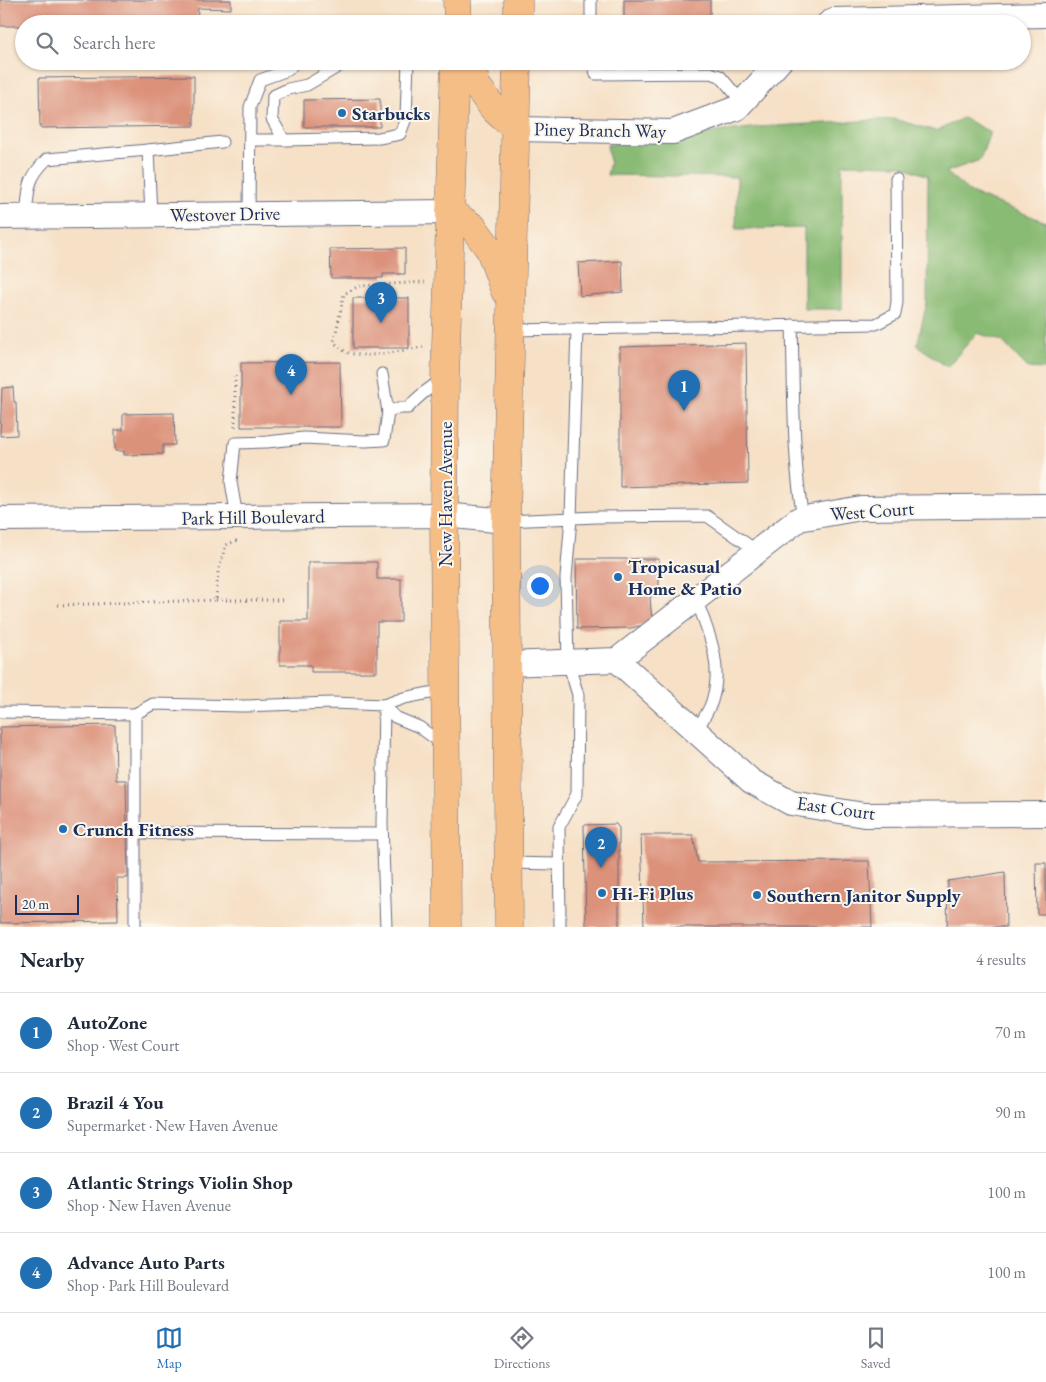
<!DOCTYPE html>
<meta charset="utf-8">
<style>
body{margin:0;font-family:"EB Garamond",serif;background:#f2f2f3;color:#1f2937}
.scale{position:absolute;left:15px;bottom:12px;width:64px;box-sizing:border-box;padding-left:5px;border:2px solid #1b2f5e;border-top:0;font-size:14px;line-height:18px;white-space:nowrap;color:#1b2f5e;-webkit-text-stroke:4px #fbf7ec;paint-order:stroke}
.you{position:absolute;left:539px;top:585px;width:18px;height:18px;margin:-12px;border:4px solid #fff;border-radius:50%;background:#1a73e8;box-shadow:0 0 0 8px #1a73e833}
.badge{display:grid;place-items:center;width:32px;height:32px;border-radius:50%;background:#1f6fb2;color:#fff;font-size:16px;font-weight:700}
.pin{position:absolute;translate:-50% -41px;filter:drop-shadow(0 1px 2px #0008)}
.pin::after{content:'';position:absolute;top:26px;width:18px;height:15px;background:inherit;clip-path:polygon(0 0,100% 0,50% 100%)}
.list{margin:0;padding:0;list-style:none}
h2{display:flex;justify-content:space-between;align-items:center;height:65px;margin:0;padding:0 20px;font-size:21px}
h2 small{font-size:16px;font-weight:400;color:#747a83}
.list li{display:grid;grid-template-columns:32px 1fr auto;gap:15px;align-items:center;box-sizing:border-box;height:80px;padding:0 20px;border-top:1px solid #e0e1e3}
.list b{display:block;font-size:19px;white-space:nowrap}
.list p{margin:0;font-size:16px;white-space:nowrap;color:#747a83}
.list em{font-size:16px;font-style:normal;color:#747a83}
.icon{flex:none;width:28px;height:28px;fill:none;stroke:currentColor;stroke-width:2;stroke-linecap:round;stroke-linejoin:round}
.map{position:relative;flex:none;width:1046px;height:927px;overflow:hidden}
.search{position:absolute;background:#fff;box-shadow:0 1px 4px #0004;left:15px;right:15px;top:15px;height:55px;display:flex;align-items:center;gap:12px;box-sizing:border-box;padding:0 18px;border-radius:28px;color:#747a83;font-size:19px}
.sheet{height:385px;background:#fff}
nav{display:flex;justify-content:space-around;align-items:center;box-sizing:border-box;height:70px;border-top:1px solid #e0e1e3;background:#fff;font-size:14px;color:#747a83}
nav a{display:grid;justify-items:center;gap:2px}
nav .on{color:#1f6fb2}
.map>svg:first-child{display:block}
.forest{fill:#8abb74;stroke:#527569}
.building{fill:#dc917a}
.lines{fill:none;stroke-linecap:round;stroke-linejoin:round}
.service-casing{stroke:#686d82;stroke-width:13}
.minor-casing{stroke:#686d82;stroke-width:26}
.primary-casing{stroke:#686d82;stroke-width:29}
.path{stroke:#686d82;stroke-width:3;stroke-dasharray:1 4;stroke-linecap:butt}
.service{stroke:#fff;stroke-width:11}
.minor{stroke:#fff;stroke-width:24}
.primary{stroke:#f6be87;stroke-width:28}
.poi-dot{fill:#1f6fb2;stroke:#fbf7ec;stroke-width:2}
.labels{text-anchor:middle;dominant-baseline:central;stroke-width:4;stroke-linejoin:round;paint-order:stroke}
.poi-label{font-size:19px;font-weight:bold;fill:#1b2f5e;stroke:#fbf7ec;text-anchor:start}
.street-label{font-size:19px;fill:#1b2f5e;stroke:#fbf7ec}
</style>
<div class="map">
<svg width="1046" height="927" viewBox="0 0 1046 927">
<rect width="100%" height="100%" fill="#fbf7ec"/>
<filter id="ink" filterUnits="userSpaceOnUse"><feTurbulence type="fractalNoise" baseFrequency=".02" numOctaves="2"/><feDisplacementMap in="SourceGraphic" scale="10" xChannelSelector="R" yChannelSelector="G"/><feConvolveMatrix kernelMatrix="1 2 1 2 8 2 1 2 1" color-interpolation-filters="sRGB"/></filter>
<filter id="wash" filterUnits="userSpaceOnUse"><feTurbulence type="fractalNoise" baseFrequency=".0096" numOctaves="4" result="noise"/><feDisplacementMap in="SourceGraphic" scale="20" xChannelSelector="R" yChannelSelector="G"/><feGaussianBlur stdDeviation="1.12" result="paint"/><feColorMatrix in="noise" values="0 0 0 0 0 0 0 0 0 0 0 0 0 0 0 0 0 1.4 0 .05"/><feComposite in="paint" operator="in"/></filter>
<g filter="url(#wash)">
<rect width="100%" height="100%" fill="#f6e0c6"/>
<path class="forest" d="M963 118 990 132 980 160 946 172 971 193 1046 222V369L1028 368 1002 341 977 333 947 367 917 345 927 302 928 176 900 165 842 164V309H804V228L736 229 737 177 607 175 610 162 607 145 759 127 894 119 936 131Z"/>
<g id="blocks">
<g class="building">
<path d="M0 0H231V9L198 8 197 24H24V26H0Z"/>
<rect x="624" y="0" width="86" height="24"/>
<path d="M194 76V126L40 128 39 78Z"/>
<path d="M380 99V127H304V100Z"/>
<path d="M405 248V274H383V278H331L330 249Z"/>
<path d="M622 261 623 292 580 296 578 263Z"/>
<rect x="353" y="298" width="56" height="50"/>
<path d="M746 343 748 483 620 487V347Z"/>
<path d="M340 362 341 427H241V363Z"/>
<path d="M13 387 14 402H16L17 435 0 436 2 388Z"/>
<path d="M174 413 175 445H163V454L124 455V451H115V430H123V414Z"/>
<path d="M576 559H659V596H650L652 623 631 628 577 629Z"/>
<path d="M308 562H377V579H401V622H377V672H311V665H280V621H308Z"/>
<path d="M115 725 116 780H126L128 878H117L118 921 0 923V727Z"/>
<path d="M616 824 619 828V927H586L584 825Z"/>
<path d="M641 835H693L698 862 869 861 872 927H644Z"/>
<path d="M1036 863H1046V914H1037Z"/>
<path d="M1005 872 1006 927H947L948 881Z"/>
</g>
</g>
</g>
<g filter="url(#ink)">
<use href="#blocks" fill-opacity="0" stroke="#686d82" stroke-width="1"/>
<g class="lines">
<defs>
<g id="service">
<path d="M591 0V24"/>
<path d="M348 61 307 85 288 89 273 96 272 119 284 140 379 138 400 134 406 118 408 61"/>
<path d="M593 61 596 74 710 73 720 76 742 102"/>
<path d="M250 140H284"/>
<path d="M249 214 250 107 260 80 288 70 296 61"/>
<path d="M151 215 148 150 222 142"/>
<path d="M26 217C29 189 26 180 47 159L148 150"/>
<path d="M792 325C794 389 792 455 803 518"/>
<path d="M510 330 876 324 895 314 897 302 896 179"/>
<path d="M388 412 399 408H408C419 395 430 387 444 379"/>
<path d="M237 517 231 482 235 443 267 442 304 438 365 441 384 440 388 412 382 374"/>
<path d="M506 521 597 517 707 516 757 551"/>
<path d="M696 599C708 631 724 665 712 701 709 711 701 722 696 732"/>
<path d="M0 712 135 714"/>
<path d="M444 745 419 727 395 717 384 705 404 698 445 690"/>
<path d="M135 833 382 834"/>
<path d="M508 863 558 864"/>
<path d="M135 927V714L153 704 244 706 332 703 384 705 382 824 386 927"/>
<path d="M560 927 559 827 577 794 578 695 568 662 566 578 571 518 577 329"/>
</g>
<g id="minor">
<path d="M828 24 834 20 1046 15"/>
<path d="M516 129 673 132 737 108 780 61"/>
<path d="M0 217 450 212"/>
<path d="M0 519 444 515 506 521"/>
<path d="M617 660 751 781 791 803 864 815 1046 814"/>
<path d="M506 664 617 660 799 519 861 508 1046 506"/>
</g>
<g id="primary">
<path d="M457 0 458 24"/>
<path d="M518 24V0"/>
<path d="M470 61 476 85 494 109 516 129"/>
<path d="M450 212 473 227 490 250 505 291"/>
<path d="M447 927 444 515 445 378 455 61"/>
<path d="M509 927 506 521 517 61"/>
</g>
</defs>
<use href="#service" class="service-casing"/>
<use href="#minor" class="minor-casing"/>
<use href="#primary" class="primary-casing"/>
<g class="path">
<path d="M423 347C404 350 372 358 354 354 345 353 340 348 334 342L344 294 359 286 425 282"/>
<path d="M235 427V375"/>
<path d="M216 600H282"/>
<path d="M58 605 216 600 218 572 226 545 238 540"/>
</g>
<use href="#service" class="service"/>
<use href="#minor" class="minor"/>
<use href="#primary" class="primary"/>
</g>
</g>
<g class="poi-dot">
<circle cx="342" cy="113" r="5"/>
<circle cx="618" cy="577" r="5"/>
<circle cx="63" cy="829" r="5"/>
<circle cx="602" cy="893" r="5"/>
<circle cx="757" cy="895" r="5"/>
</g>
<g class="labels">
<g class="poi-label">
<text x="352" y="113">Starbucks</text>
<text x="628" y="566">Tropicasual<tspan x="628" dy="22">Home &amp; Patio</tspan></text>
<text x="73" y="829">Crunch Fitness</text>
<text x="612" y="893">Hi-Fi Plus</text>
<text x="767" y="895">Southern Janitor Supply</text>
</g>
<g class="street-label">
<text transform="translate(600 130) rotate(1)">Piney Branch Way</text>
<text transform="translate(225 214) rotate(-1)">Westover Drive</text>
<text transform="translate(445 494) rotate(-90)">New Haven Avenue</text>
<text transform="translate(872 511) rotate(-4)">West Court</text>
<text transform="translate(253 517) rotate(-1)">Park Hill Boulevard</text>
<text transform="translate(836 808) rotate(8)">East Court</text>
</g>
</g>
</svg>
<div class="scale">20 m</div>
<div class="you"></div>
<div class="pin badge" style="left:684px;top:411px">1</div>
<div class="pin badge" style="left:601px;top:868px">2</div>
<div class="pin badge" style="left:381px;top:323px">3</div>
<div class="pin badge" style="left:291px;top:395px">4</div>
<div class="search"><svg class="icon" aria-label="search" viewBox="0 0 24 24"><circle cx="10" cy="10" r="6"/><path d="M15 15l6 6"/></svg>Search here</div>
</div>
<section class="sheet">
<h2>Nearby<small>4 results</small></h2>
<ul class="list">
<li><span class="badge">1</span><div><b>AutoZone</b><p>Shop · West Court</p></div><em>70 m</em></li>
<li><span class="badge">2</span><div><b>Brazil 4 You</b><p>Supermarket · New Haven Avenue</p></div><em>90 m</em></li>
<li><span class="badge">3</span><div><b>Atlantic Strings Violin Shop</b><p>Shop · New Haven Avenue</p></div><em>100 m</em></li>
<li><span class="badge">4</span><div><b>Advance Auto Parts</b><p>Shop · Park Hill Boulevard</p></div><em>100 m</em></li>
</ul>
</section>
<nav>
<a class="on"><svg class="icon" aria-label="map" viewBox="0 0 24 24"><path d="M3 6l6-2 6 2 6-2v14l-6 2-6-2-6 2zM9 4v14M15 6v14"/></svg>Map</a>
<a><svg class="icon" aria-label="directions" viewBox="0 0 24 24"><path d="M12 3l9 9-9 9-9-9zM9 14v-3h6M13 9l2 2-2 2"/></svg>Directions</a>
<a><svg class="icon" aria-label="saved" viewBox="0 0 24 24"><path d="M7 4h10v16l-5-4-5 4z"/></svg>Saved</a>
</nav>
